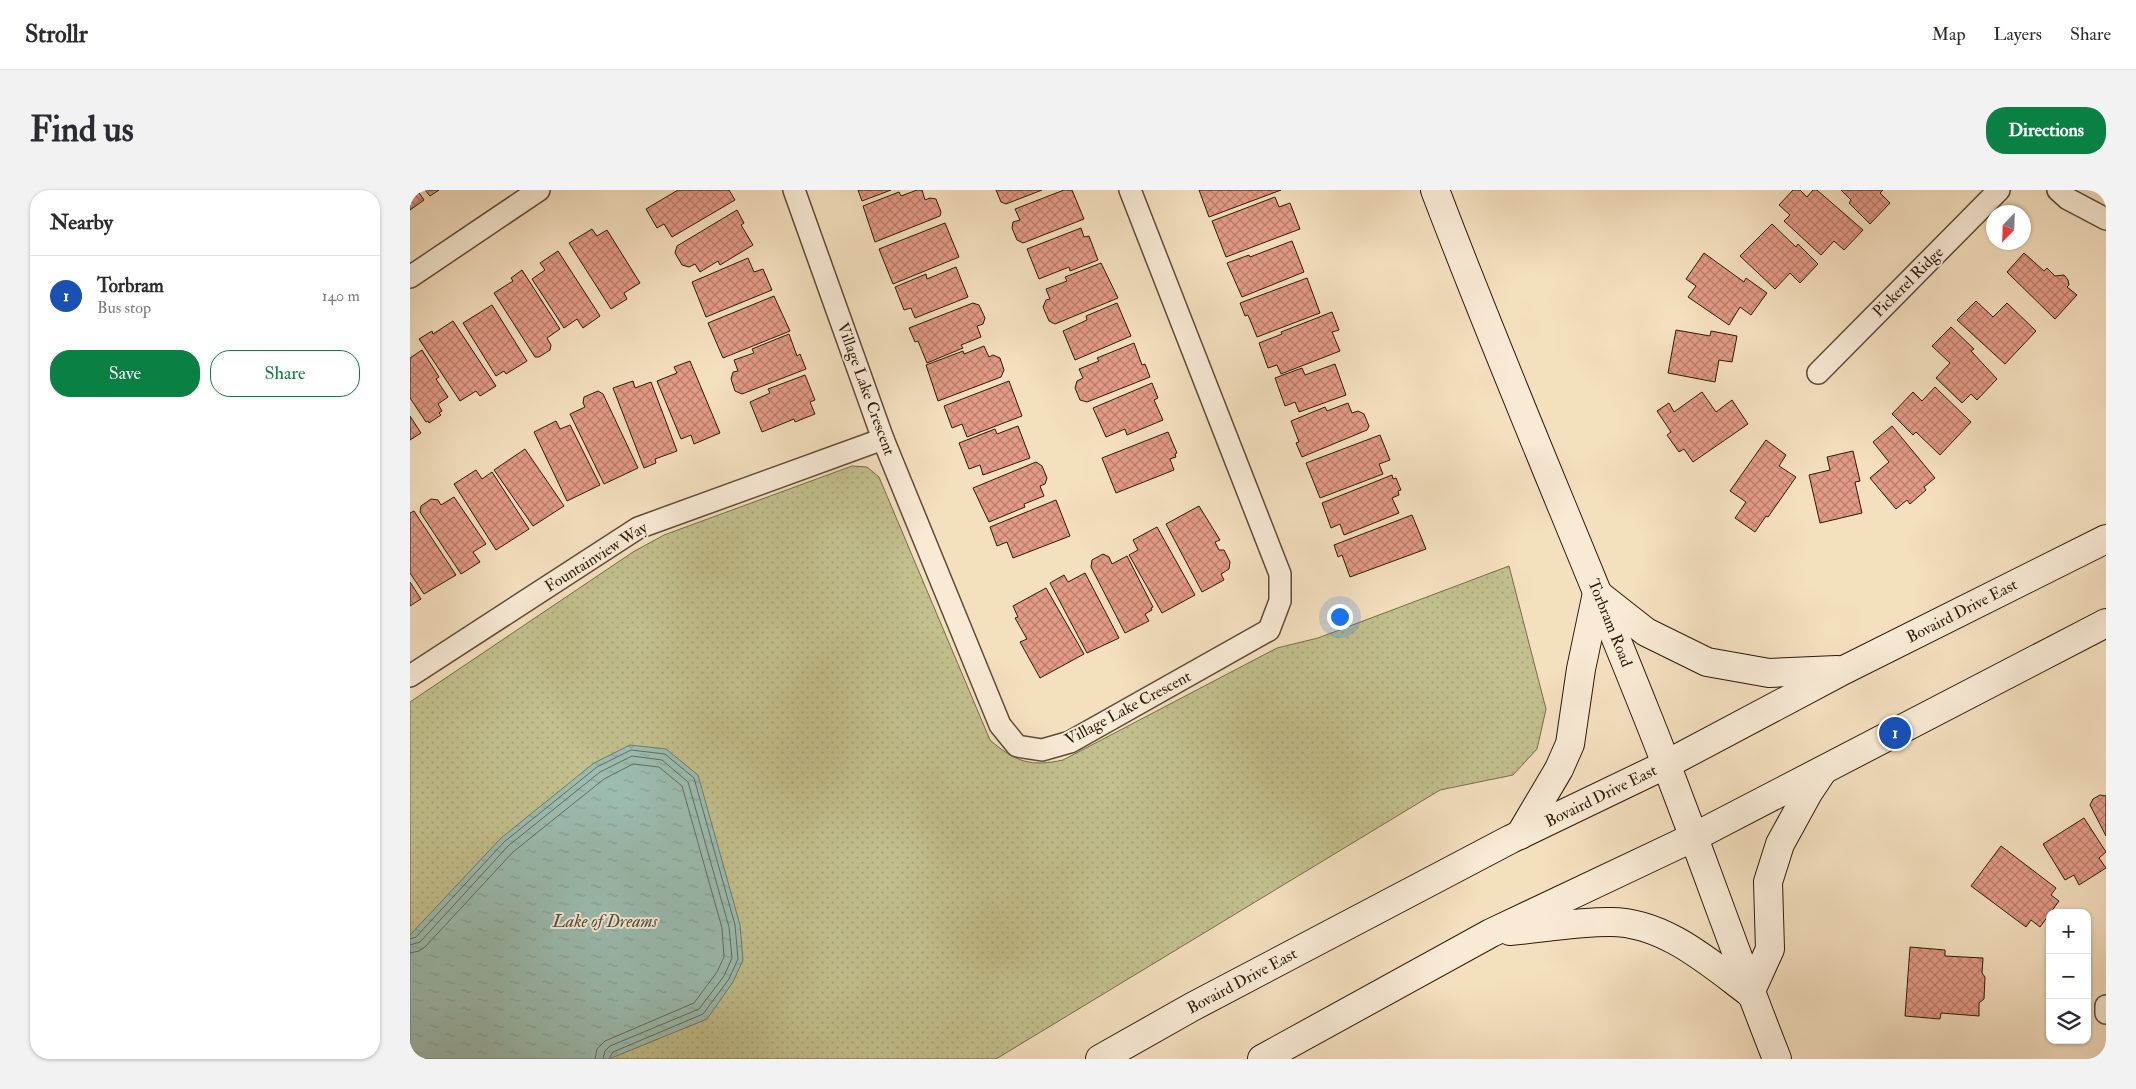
<!DOCTYPE html>
<meta charset="utf-8">
<style>
body{margin:0;font-family:"IM FELL Double Pica",serif;background:#f2f2f3;color:#2b2b33}
.controls{position:absolute;right:15px;bottom:15px;display:grid;overflow:hidden;border-radius:10px;box-shadow:0 1px 4px #0004}
.controls button{width:45px;height:45px;display:grid;place-items:center;padding:0;border:0;border-bottom:1px solid #e1e1e2;background:#fff;color:#2b2b33;font:25px sans-serif}
.compass{position:absolute;left:1576px;top:15px;width:45px;height:45px;border-radius:50%;background:#fff;box-shadow:0 1px 4px #0004;rotate:203deg}
.you{position:absolute;left:929px;top:426px;width:18px;height:18px;margin:-12px;border:4px solid #fff;border-radius:50%;background:#1a73e8;box-shadow:0 0 0 8px #1a73e833}
.badge{display:grid;place-items:center;width:32px;height:32px;border-radius:50%;background:#0b8043;color:#fff;font-size:16px;font-weight:700}
.pin{position:absolute;translate:-50% -50%;border:2px solid #fff;box-shadow:0 1px 5px #0006}
.list{margin:0;padding:0;list-style:none}
h2{display:flex;justify-content:space-between;align-items:center;height:65px;margin:0;padding:0 20px;font-size:21px}
h2 small{font-size:16px;font-weight:400;color:#7c7c81}
.list li{display:grid;grid-template-columns:32px 1fr auto;gap:15px;align-items:center;box-sizing:border-box;height:80px;padding:0 20px;border-top:1px solid #e1e1e2}
.list b{display:block;font-size:19px;white-space:nowrap}
.list p{margin:0;font-size:16px;white-space:nowrap;color:#7c7c81}
.list em{font-size:16px;font-style:normal;color:#7c7c81}
.actions{display:flex;gap:10px;padding:15px 20px}
.actions a{flex:1;padding:11px 0;border:1px solid #0b8043;border-radius:20px;text-align:center;font-size:18px;color:#0b8043}
.actions .main{background:#0b8043;color:#fff}
.icon{flex:none;width:28px;height:28px;fill:none;stroke:currentColor;stroke-width:2;stroke-linecap:round;stroke-linejoin:round}
.map{position:relative;flex:none;width:1696px;height:869px;overflow:hidden;border-radius:20px}
header{display:flex;align-items:center;gap:30px;box-sizing:border-box;height:70px;padding:0 25px;background:#fff;border-bottom:1px solid #e1e1e2}
header strong{font-size:24px}
nav{display:flex;gap:28px;margin-inline-start:auto;font-size:18px}
.intro{display:flex;align-items:center;justify-content:space-between;box-sizing:border-box;height:120px;padding:0 30px}
h1{margin:0;font-size:35px}
.button{padding:12px 22px;border-radius:20px;background:#0b8043;color:#fff;font-size:18px;font-weight:700}
main{display:flex;gap:30px;padding:0 30px}
aside{flex:1;background:#fff;border-radius:20px;box-shadow:0 1px 4px #0004}
.map>svg:first-child{display:block}
.park{fill:url(#park-dots);stroke:#786d4a}
.water{fill:url(#water-ripples);stroke:#707c6d}
.lines{fill:none;stroke-linecap:round;stroke-linejoin:round}
.shore{stroke:#656c5c;stroke-width:1}
.building{fill:url(#building-cross-hatch);stroke:#2e1a07}
.minor-casing{stroke:#604b35;stroke-width:24}
.secondary-casing{stroke:#2e1a07;stroke-width:30}
.minor{stroke:#f8ead5;stroke-width:21}
.secondary{stroke:#f8ead5;stroke-width:28}
.labels{text-anchor:middle;dominant-baseline:central;stroke-width:4;stroke-linejoin:round;paint-order:stroke}
.street-label{font-size:16px;fill:#2e1a07;stroke:#f8ead5}
.water-label{font-size:18px;font-style:italic;fill:#545342;stroke:#f8ead5}
</style>
<header>
<strong>Strollr</strong>
<nav><a>Map</a><a>Layers</a><a>Share</a></nav>
</header>
<div class="intro"><h1>Find us</h1><a class="button">Directions</a></div>
<main>
<aside>
<h2>Nearby<small></small></h2>
<ul class="list">
<li><span class="badge" style="background:#1a4fb4">1</span><div><b>Torbram</b><p>Bus stop</p></div><em>140 m</em></li>
</ul>
<div class="actions"><a class="main">Save</a><a>Share</a></div>
</aside>
<div class="map">
<svg width="1696" height="869" viewBox="0 0 1696 869">
<defs>
<pattern id="park-dots" width="8" height="8" patternUnits="userSpaceOnUse" patternTransform="scale(1.25)"><rect width="8" height="8" fill="#c2c08d"/><path d="M2 2h.1M6 6h.1" fill="none" stroke="#a7a478" stroke-width="1.8" stroke-linecap="round"/></pattern>
<pattern id="water-ripples" width="26" height="14" patternUnits="userSpaceOnUse" patternTransform="scale(1.25)"><rect width="26" height="14" fill="#9cbdb1"/><path d="M2 4q2-2 4 0t4 0M15 11q2-2 4 0t4 0" fill="none" stroke="#87a297"/></pattern>
<pattern id="building-cross-hatch" width="8" height="8" patternUnits="userSpaceOnUse" patternTransform="scale(1.25)"><rect width="8" height="8" fill="#e39a86"/><path d="M0 0l8 8M0 8l8-8" fill="none" stroke="#b87d6c"/></pattern>
</defs>
<rect width="100%" height="100%" fill="#f4dfbf"/>
<filter id="stains"><feTurbulence type="fractalNoise" baseFrequency=".004" numOctaves="4"/><feColorMatrix values="0 0 0 0 .2 0 0 0 0 .09 0 0 0 0 .02 0 0 0 .5 -.17"/></filter>
<radialGradient id="worn" r=".72"><stop offset=".6" stop-color="#630" stop-opacity="0"/><stop offset="1" stop-color="#630" stop-opacity=".3"/></radialGradient>
<path class="park" d="M442 276 457 277 469 287 580 550C605 572 621 577 653 570L867 458 908 448 1099 376 1136 519 1127 559 1103 585 1030 600 586 869H0V512L223 362 254 345Z"/>
<path class="water" d="M220 555 256 559 288 585 330 735 333 770 323 792 297 829 199 869H0V745L91 648 184 573Z"/>
<g class="lines">
<g class="shore">
<path d="M0 749 6 747 94 652 187 577 221 560 255 564 284 588 325 735 328 769 319 789 293 824 203 862 199 869"/>
<path d="M0 755 10 752 98 656 190 582 222 566 252 570 278 592 319 737 322 768 314 786 289 819 200 856 195 861 193 869"/>
<path d="M0 763 9 761 15 757 103 662 194 589 223 574 249 577 272 596 312 738 314 767 307 782 284 813 195 851 187 859 185 869"/>
</g>
</g>
<g class="building">
<path d="M0 0H7L14 10 0 20Z"/>
<path d="M15 0H29L20 6Z"/>
<path d="M268 0H319L325 10 262 47 254 34 247 38 236 19Z"/>
<path d="M448 0H481L452 11Z"/>
<path d="M507 0H512L515 10 520 8 526 9 531 22 530 26 465 52 453 16 489 2 491 6Z"/>
<path d="M586 0H632L596 14 591 12Z"/>
<path d="M654 0H662L674 29 613 53 607 50 602 38 603 32 610 30 605 19Z"/>
<path d="M789 0H871L799 27Z"/>
<path d="M1383 0H1390L1397 7 1403 0H1407L1453 40 1434 60 1424 51 1411 65 1374 31 1380 25 1369 15Z"/>
<path d="M1431 0H1473L1470 3 1480 13 1460 34 1439 13 1441 10Z"/>
<path d="M865 7 869 17 880 13 890 39 816 67 802 31Z"/>
<path d="M327 20 334 33 331 35 343 55 310 75 308 71 290 82 285 74 279 77 272 75 265 63 267 56Z"/>
<path d="M535 33 549 67 483 94 469 59Z"/>
<path d="M1362 34 1386 57 1388 54 1408 74 1390 93 1380 83 1365 99 1330 66Z"/>
<path d="M671 38 674 47 679 46 688 70 660 81 659 77 629 89 617 59Z"/>
<path d="M182 39 187 46 197 40 230 93 214 103 217 109 201 119 159 53Z"/>
<path d="M882 51 894 82 832 107 817 73 839 65 840 67Z"/>
<path d="M148 61 190 126 173 138 167 129 154 138 122 89 135 80 130 73Z"/>
<path d="M1294 63 1334 92 1336 88 1357 103 1341 125 1330 117 1319 135 1278 107 1286 96 1276 89Z"/>
<path d="M1614 63 1634 81 1637 78 1645 86 1654 85 1658 90 1659 95 1657 97 1667 105 1645 129 1597 82Z"/>
<path d="M338 68 344 82 353 79 362 100 296 127 282 92Z"/>
<path d="M691 73 708 108 645 134 639 131 633 117 636 110 640 109 636 99 657 91 655 87Z"/>
<path d="M546 77 558 107 505 128 501 118 494 120 485 97 516 84 517 89Z"/>
<path d="M112 80 150 139 137 148 141 155 140 160 129 167H125L84 103 103 91 101 88Z"/>
<path d="M897 88 910 123 847 147 838 125 835 126 830 113Z"/>
<path d="M364 106 380 141 313 168 298 133Z"/>
<path d="M1566 111 1583 127 1597 113 1626 141 1595 174 1547 130Z"/>
<path d="M563 113 569 115 575 128 573 134 567 136 571 147 551 155 553 158 517 173 508 151 505 152 499 138Z"/>
<path d="M707 113 721 146 665 170 653 141 677 130 676 126Z"/>
<path d="M82 115 117 171 96 184 94 181 86 186 53 133Z"/>
<path d="M922 122 929 140 922 142 930 161 871 184 867 175 858 178 849 153 872 144 871 142Z"/>
<path d="M43 131 86 196 70 206 66 201 50 211 9 149 22 141 23 144Z"/>
<path d="M1541 137 1564 159 1561 161 1587 189 1567 210 1561 204 1552 213 1526 188 1540 173 1522 156Z"/>
<path d="M1266 140 1300 146 1301 141 1327 146 1322 172 1309 170 1305 192 1258 183Z"/>
<path d="M379 144 387 166 390 164 396 179 332 204 325 201 321 189 323 182 328 181 324 170 344 163 342 159Z"/>
<path d="M724 153 732 175 735 174 740 187 677 212 670 210 665 198 667 191 673 188 669 179 689 171 687 168Z"/>
<path d="M574 156 579 167 583 165 590 168 594 180 591 187 528 211 516 175 553 161 554 164Z"/>
<path d="M12 160 29 187 26 189 38 207 28 214 32 221 29 223 31 225 19 233 18 231 16 232 0 208V168Z"/>
<path d="M280 171 310 243 284 254 281 245 271 249 247 191 267 183 264 177Z"/>
<path d="M925 174 936 205 889 222 885 212 875 216 865 188 892 178 895 185Z"/>
<path d="M395 185 405 210 400 212 405 224 385 232 384 229 352 242 340 212 360 203 358 199Z"/>
<path d="M223 191 225 198 241 192 267 261 245 269 246 273 234 278 203 198Z"/>
<path d="M599 191 612 226 557 247 552 234 542 238 534 216Z"/>
<path d="M742 193 748 208 744 210 753 230 717 245 715 239 696 247 683 218Z"/>
<path d="M1525 197 1561 232 1530 265 1506 242 1503 245 1482 224 1503 202 1512 211Z"/>
<path d="M188 201 193 204 228 278 194 294 160 224 175 217 173 213 174 207Z"/>
<path d="M1292 202 1306 222 1322 210 1338 234 1283 272 1274 259 1269 262 1257 245 1261 242 1247 221 1259 213 1264 222Z"/>
<path d="M938 213 942 223 948 221 954 224 959 236 957 240 892 267 886 253 889 252 881 231 915 217 917 221Z"/>
<path d="M0 226 11 243 0 250Z"/>
<path d="M146 231 150 239 160 235 190 295 157 311 124 242Z"/>
<path d="M608 236 620 268 573 285 570 275 559 279 549 253 585 239 587 244Z"/>
<path d="M1482 236 1525 288 1514 297 1516 300 1500 314 1497 310 1486 319 1460 288 1479 272 1463 252Z"/>
<path d="M758 242 767 263 765 264 766 267 760 269 764 280 706 303 692 268Z"/>
<path d="M970 245 980 270 969 274 973 284 910 308 896 273Z"/>
<path d="M1356 250 1376 265 1369 276 1386 287 1358 327 1356 326 1345 342 1325 328 1336 312 1320 301Z"/>
<path d="M115 259 154 316 123 336 84 280Z"/>
<path d="M1443 261 1450 291 1445 292 1452 323 1410 333 1399 285 1420 280 1417 267Z"/>
<path d="M626 272 632 276 637 288 635 294 630 296 634 306 614 314 615 317 579 332 563 298Z"/>
<path d="M66 280 72 289 82 282 119 339 86 360 44 294Z"/>
<path d="M982 285 983 289 986 288 991 300 988 301 989 305 982 308 989 323 934 345 930 334 921 338 912 313Z"/>
<path d="M44 307 76 354 63 362 70 372 51 384 10 322 11 316 21 309 28 310 31 315Z"/>
<path d="M646 310 660 346 603 368 597 352 587 356 580 337Z"/>
<path d="M789 316 810 350 805 352 809 360H814L820 372 819 379 811 384 814 390 792 402 756 334Z"/>
<path d="M4 321 46 385 14 404 0 383V323Z"/>
<path d="M1002 325 1016 359 940 387 932 365 928 367 924 355Z"/>
<path d="M747 337 785 405 752 423 719 365 728 360 723 350Z"/>
<path d="M693 364 699 367 702 374 717 366 743 417 741 418 742 420 735 424 739 431 715 443 681 377 682 370Z"/>
<path d="M675 383 709 448 677 463 640 393 654 385 658 392Z"/>
<path d="M0 392 11 409 0 416Z"/>
<path d="M636 398 674 464 630 488 610 452 617 449 605 428 608 427 603 416Z"/>
<path d="M1690 605 1696 606V646L1680 615 1683 609Z"/>
<path d="M1674 628 1696 662 1689 668 1696 678 1669 695 1664 685 1655 690 1633 654Z"/>
<path d="M1591 656 1646 698 1641 705 1649 711 1630 737 1621 730 1616 737 1561 696Z"/>
<path d="M1500 757 1535 760V766L1573 768 1572 783 1575 787 1574 809 1569 813V826L1531 823 1530 829 1495 826Z"/>
</g>
<g class="lines">
<defs>
<g id="minor">
<path d="M384 0 473 249 590 535 607 556 632 560 660 552 859 440 870 411V384L720 0"/>
<path d="M1648 0 1658 9 1696 29"/>
<path d="M0 87 129 0"/>
<path d="M1408 183 1589 0"/>
<path d="M0 486 228 338 473 249"/>
<path d="M1696 816V823"/>
</g>
<g id="secondary">
<path d="M1025 0C1091 174 1165 345 1234 518 1281 634 1321 753 1367 869"/>
<path d="M1189 405 1236 442 1297 472 1359 483 1427 480"/>
<path d="M1110 645 1149 579 1160 554 1171 479 1187 403"/>
<path d="M1100 741C1133 738 1167 732 1199 732 1253 731 1300 773 1340 803"/>
<path d="M1340 803 1360 759 1358 692 1370 654 1398 603 1412 582"/>
<path d="M690 869 782 817 1101 649 1255 575 1434 480 1696 349"/>
<path d="M852 869 1081 743 1284 647 1696 433"/>
</g>
</defs>
<use href="#minor" class="minor-casing"/>
<use href="#secondary" class="secondary-casing"/>
<use href="#minor" class="minor"/>
<use href="#secondary" class="secondary"/>
</g>
<g class="labels">
<g class="street-label">
<text transform="translate(1498 92) rotate(-45)">Pickerel Ridge</text>
<text transform="translate(456 199) rotate(70)">Village Lake Crescent</text>
<text transform="translate(186 367) rotate(-32)">Fountainview Way</text>
<text transform="translate(1552 421) rotate(-27)">Bovaird Drive East</text>
<text transform="translate(1200 433) rotate(68)">Torbram Road</text>
<text transform="translate(718 518) rotate(-28)">Village Lake Crescent</text>
<text transform="translate(1191 606) rotate(-26)">Bovaird Drive East</text>
<text transform="translate(832 791) rotate(-28)">Bovaird Drive East</text>
</g>
<g class="water-label">
<text x="195" y="731">Lake of Dreams</text>
</g>
</g>
<rect width="100%" height="100%" filter="url(#stains)"/>
<rect width="100%" height="100%" fill="url(#worn)"/>
</svg>
<div class="controls">
<button>+</button>
<button>−</button>
<button><svg class="icon" aria-label="layers" viewBox="0 0 24 24"><path d="M12 4l9 5-9 5-9-5zM3 14l9 5 9-5"/></svg></button>
</div>
<svg class="compass" viewBox="-18 -18 36 36"><path d="M0-13l5 13h-10z" fill="#e53935"/><path d="M0 13l5-13h-10z" fill="#7c7c81"/></svg>
<div class="you"></div>
<div class="pin badge" style="left:1485px;top:543px;background:#1a4fb4">1</div>
</div>
</main>
